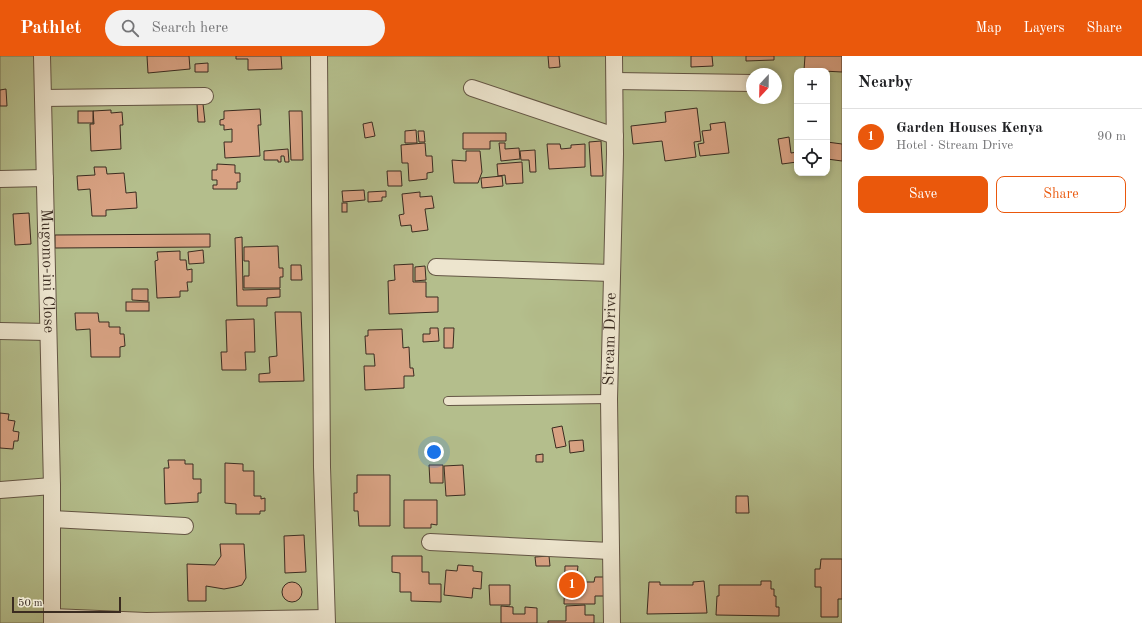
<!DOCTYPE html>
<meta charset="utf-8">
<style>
body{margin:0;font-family:"Old Standard TT",serif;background:#f2f2f2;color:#202124}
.controls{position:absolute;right:12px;top:12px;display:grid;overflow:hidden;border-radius:8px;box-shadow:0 2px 6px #0003}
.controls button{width:36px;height:36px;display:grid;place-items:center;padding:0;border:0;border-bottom:1px solid #e0e0e0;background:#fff;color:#202124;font:20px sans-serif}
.compass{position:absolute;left:746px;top:12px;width:36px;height:36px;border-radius:50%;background:#fff;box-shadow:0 2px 6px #0003;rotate:202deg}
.scale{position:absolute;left:12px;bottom:10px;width:109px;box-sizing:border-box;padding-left:4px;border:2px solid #3a2b20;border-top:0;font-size:11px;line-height:14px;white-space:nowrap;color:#3a2b20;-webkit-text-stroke:3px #ede5ce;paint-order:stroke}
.you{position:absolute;left:434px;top:396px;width:14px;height:14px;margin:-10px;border:3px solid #fff;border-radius:50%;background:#1a73e8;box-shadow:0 0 0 6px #1a73e833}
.badge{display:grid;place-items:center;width:26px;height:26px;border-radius:50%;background:#ea580c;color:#fff;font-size:13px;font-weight:700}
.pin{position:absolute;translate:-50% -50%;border:2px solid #fff;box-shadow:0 1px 4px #0006}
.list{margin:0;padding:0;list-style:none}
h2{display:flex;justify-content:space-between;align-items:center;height:52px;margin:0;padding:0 16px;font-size:17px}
h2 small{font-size:13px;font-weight:400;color:#757577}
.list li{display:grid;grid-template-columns:26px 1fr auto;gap:12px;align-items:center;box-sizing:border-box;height:56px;padding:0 16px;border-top:1px solid #e0e0e0}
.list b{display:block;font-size:15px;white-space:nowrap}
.list p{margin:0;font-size:13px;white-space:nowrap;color:#757577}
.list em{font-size:13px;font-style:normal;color:#757577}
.actions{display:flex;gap:8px;padding:12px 16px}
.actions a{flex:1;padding:9px 0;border:1px solid #ea580c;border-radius:8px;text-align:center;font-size:14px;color:#ea580c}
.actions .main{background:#ea580c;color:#fff}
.icon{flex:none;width:22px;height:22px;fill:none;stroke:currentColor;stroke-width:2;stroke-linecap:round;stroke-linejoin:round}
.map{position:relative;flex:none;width:842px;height:567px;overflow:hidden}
header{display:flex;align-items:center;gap:24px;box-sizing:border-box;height:56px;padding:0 20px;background:#ea580c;color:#fff}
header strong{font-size:19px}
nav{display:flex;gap:22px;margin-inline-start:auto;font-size:14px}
.search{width:280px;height:36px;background:#f2f2f2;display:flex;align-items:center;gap:10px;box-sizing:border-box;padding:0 14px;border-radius:22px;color:#757577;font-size:15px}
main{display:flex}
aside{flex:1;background:#fff}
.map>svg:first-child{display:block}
.green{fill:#b4be8c;stroke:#777456;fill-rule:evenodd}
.building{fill:#d8a283;stroke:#3a2b20}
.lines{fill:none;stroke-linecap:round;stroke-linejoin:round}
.lane-casing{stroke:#645645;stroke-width:10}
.street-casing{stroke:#645645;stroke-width:18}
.lane{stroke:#ede5ce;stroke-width:8}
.street{stroke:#ede5ce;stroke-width:16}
.labels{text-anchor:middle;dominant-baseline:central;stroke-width:3;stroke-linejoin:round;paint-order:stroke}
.street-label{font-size:16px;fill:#3a2b20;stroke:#ede5ce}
</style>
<header>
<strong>Pathlet</strong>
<div class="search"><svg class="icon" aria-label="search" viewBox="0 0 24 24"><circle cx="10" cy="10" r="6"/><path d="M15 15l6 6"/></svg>Search here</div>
<nav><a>Map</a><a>Layers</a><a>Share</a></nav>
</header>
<main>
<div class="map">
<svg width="842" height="567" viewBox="0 0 842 567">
<rect width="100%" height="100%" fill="#e3d7b4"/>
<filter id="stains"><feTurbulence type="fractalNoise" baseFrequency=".005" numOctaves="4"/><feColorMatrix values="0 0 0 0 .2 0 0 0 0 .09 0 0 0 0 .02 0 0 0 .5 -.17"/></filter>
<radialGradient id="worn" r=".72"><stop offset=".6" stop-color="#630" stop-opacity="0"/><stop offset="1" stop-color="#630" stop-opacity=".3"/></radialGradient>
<path class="green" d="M0 0H842V567H0ZM797 15H827V117H797ZM752 18H776V42H752Z"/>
<g class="building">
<path d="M147 0H189L190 13 148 17Z"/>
<path d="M236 0H281L282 13 248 14V3H236Z"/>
<path d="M548 0H559L560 11 549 12Z"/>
<path d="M691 0H712L713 10 691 11Z"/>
<path d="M746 0H774V4L746 5Z"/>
<path d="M805 0H842V16L804 14Z"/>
<path d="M208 7V16H195V8Z"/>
<path d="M6 33 7 50H0V34Z"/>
<path d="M197 48H203L205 66H198Z"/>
<path d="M697 52 701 85 694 86 696 101 665 105 662 85 633 88 631 70 666 66 665 56Z"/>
<path d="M260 53 261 69H258L260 100 225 102 224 86H232V73L224 74V69H220V64L224 63V55Z"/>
<path d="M111 54V57L122 56 123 69H120L121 93 91 95 90 68H94L93 55Z"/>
<rect x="78" y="55" width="15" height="12"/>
<path d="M289 55H302L303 104H291Z"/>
<path d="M372 66 375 80 365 82 363 68Z"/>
<path d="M725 66 729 97 700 100 698 88 704 87 702 75 711 74 710 68Z"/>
<path d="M416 74 417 87H405V75Z"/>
<path d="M418 75H424L425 86H419Z"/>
<path d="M463 77H506V85H490V93H463Z"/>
<path d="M789 81 791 97 797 96V106L782 108 778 83Z"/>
<path d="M601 85 603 120H591L589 86Z"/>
<path d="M827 86 842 88V105L827 103Z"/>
<path d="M425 87 426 100H432L433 116 427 117V123L409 125 408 107H402L401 89Z"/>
<path d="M499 87H505V93L519 92 520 103 501 105Z"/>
<path d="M547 88H560L561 93 571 92V89L585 88V111L549 113Z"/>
<path d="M288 93 289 106H285L284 100H281V106H278V104H264V95Z"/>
<path d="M535 94 536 116H530L529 104H521L520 95Z"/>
<path d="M466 95H480L482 116 478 127H454L452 104 466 105Z"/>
<path d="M522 106 523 127 506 128 505 119 498 120 497 108Z"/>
<path d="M217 108 235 109V117H240V126H237V133H213V129H217V124H212V114H217Z"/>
<path d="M94 111H106L107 118 124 117 126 137 136 136 137 152 106 154V160H92L90 133 78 134 77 120 95 119Z"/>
<path d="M387 115H401L402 130H388Z"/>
<path d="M502 120 503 130 482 132 481 122Z"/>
<path d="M364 134 365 144 343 146 342 135Z"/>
<path d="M386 135V141H382V145L368 146V136Z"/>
<path d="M420 136V141L432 140 434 152 425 153 428 174 412 176 411 169 401 170 399 159 404 158 402 138Z"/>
<rect x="342" y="147" width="5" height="9"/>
<path d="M29 157 31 188 15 189 13 158Z"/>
<path d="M210 178V191L55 192V179Z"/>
<path d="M242 181 243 234 280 233V241L267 242V250H237L235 182Z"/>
<path d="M278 190 279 212H283V221H280V232H244V220H249V205H244V191Z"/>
<path d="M203 194 204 207 189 208 188 196Z"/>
<path d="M180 195V204H186L187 214 192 213V226H187L188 235H180V241L157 242 155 205 158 204 157 196Z"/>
<path d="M413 208V226H426V241H438V256L389 258 388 225 395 224 394 209Z"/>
<path d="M291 209H301L302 224H291Z"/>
<path d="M425 210 426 224 415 225V211Z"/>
<path d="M132 233H148V245L132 244Z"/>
<rect x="126" y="246" width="23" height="9"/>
<path d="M275 256H301L304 325 259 326V318L270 317 269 301 277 300Z"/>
<path d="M75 257H98L99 266H109V271H120V278H124L125 290 120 291V301H91L90 273 76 274Z"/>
<path d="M254 263 255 296H245L246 314H222L221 296H227L226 264Z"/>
<path d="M430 272H438L439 285 423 286V278H430Z"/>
<path d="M444 272H454L453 292H444Z"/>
<path d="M402 273 403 292 409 291 410 312H413L414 320H404V332L365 334 364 310H375L374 298H366L365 280H368V274Z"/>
<path d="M0 357 9 358 8 364 15 365 13 375 19 376 18 385H14L13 393 0 392Z"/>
<path d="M562 370 566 390 556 392 552 372Z"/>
<path d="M583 384 584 395 570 397 569 385Z"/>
<path d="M543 398V406H536V399Z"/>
<path d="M168 404H185V408H193V423H201V437H198V446L165 448 164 412H169Z"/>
<path d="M225 407 243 408V415H254V440H261V443L265 442V455H260V458H236V448L225 447Z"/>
<path d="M429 409H443V427H430Z"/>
<path d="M463 409 465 439 446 440 444 410Z"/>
<path d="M357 419H390V470H359L358 455H354V437H357Z"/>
<path d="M736 440H748L749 457H736Z"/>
<path d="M404 444H437V469L431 468V472H404Z"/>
<path d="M304 479 306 516 285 517 284 480Z"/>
<path d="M220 488H244L246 522 242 529 235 531 224 533 206 530V545H188L187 508 215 509 221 500Z"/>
<path d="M392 500H422V516H429V528H441V546L411 545V536H400V517L392 516Z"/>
<path d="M549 500 550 510H536L535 501Z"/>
<path d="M821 503H842V543H838V561H821V531H815V513H820Z"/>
<path d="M458 509 473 510V515L482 516 481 533 473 532 472 542 444 539 446 514 457 515Z"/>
<path d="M565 510H578L576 526H594L595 521H604V540H595V548H564Z"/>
<path d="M704 525 707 557 647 558 649 526H660V529H693V526Z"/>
<path d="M761 525H771V533H774V540H776V551H779V560L716 559 717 540H719V529H761Z"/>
<circle cx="292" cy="536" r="10"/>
<path d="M489 529H510V549H490Z"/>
<path d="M585 549V559H594V567H548V565H566V550Z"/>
<path d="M501 550 513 551V558H525V551L537 552V567H501Z"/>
</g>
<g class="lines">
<defs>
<path id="lane" d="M448 345 609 343"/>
<g id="street">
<path id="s1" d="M42 0 52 430V567"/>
<path d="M319 0 322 411 327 567"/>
<path d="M615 25 752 27"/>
<path d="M472 32 615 80"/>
<path d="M43 42 205 40"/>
<path d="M0 123 45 122"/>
<path d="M436 211 611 217"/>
<path d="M0 275 47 276"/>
<path d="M0 434 52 430"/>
<path d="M52 463 185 470"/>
<path d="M430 486 610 495"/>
<path d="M52 561 146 565 326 562"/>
<path id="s2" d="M612 567 609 343 615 98 614 0"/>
</g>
</defs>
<use href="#lane" class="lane-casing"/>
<use href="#street" class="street-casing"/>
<use href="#lane" class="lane"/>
<use href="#street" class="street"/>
</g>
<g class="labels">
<g class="street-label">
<text stroke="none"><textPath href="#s1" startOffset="215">Mugomo-ini Close</textPath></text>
<text stroke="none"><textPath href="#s2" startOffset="284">Stream Drive</textPath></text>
</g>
</g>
<rect width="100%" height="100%" filter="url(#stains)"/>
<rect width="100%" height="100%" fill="url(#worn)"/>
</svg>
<div class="controls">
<button>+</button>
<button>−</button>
<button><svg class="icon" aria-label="locate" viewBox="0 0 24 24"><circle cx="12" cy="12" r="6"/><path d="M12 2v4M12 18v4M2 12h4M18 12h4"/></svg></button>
</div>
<svg class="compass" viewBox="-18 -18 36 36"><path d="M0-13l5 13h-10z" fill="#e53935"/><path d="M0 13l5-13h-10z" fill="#757577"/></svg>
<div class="scale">50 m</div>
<div class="you"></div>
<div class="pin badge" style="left:572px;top:529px">1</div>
</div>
<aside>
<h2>Nearby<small></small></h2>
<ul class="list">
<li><span class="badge">1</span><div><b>Garden Houses Kenya</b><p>Hotel · Stream Drive</p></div><em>90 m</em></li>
</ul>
<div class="actions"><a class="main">Save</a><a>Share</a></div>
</aside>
</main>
